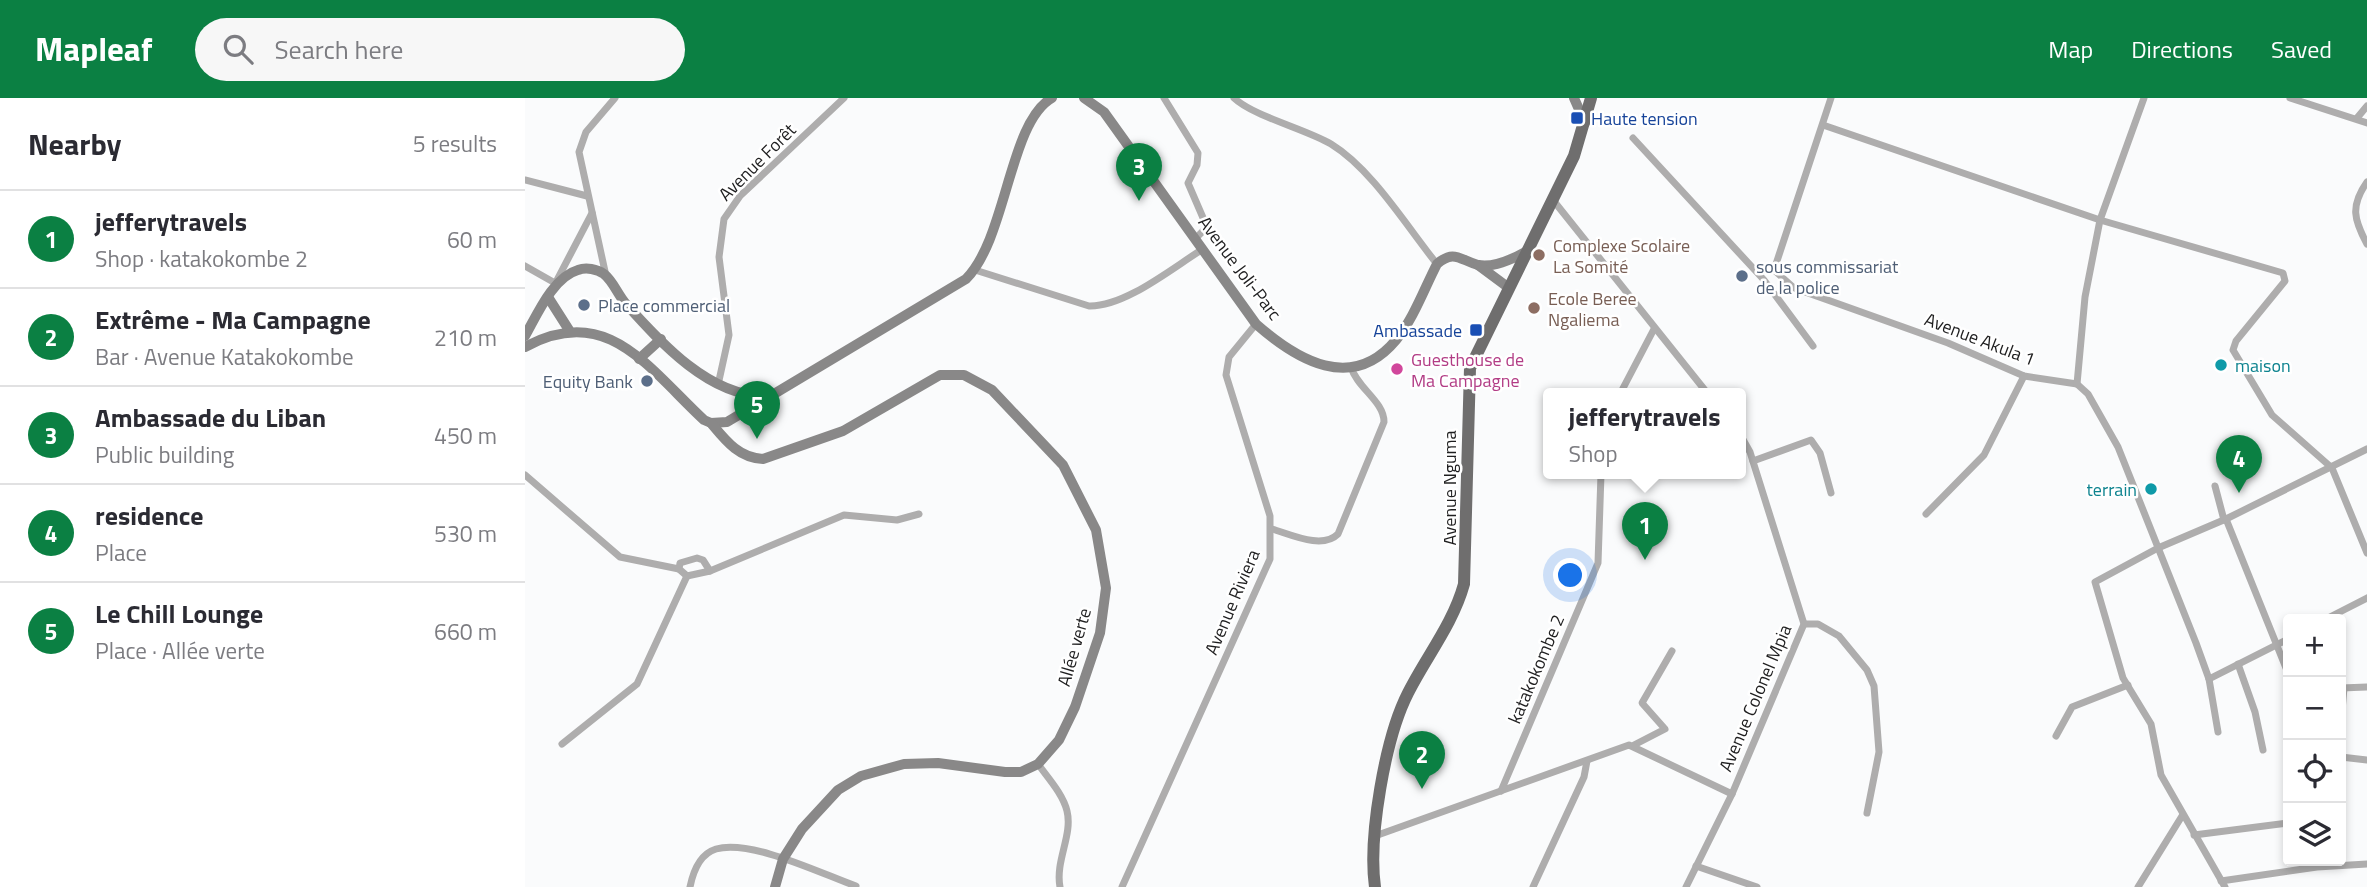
<!DOCTYPE html>
<meta charset="utf-8">
<style>
body{margin:0;font-family:"Titillium Web",sans-serif;background:#f7f7f7;color:#2b2b33}
.controls{position:absolute;right:21px;bottom:21px;display:grid;overflow:hidden;border-radius:7px;box-shadow:0 4px 10px #0003}
.controls button{width:63px;height:63px;display:grid;place-items:center;padding:0;border:0;border-bottom:2px solid #e1e1e2;background:#fff;color:#2b2b33;font:35px sans-serif}
.you{position:absolute;left:1046px;top:478px;width:24px;height:24px;margin:-18px;border:5px solid #fff;border-radius:50%;background:#1a73e8;box-shadow:0 0 0 10px #1a73e833}
.badge{display:grid;place-items:center;width:46px;height:46px;border-radius:50%;background:#0b8043;color:#fff;font-size:23px;font-weight:700}
.pin{position:absolute;translate:-50% -58px;filter:drop-shadow(0 2px 4px #0008)}
.pin::after{content:'';position:absolute;top:37px;width:24px;height:21px;background:inherit;clip-path:polygon(0 0,100% 0,50% 100%)}
.popup{position:absolute;left:1018px;top:290px;width:203px;height:91px;box-sizing:border-box;display:grid;place-content:center;border-radius:7px;background:#fff;filter:drop-shadow(0 2px 5px #0005);font-size:23px;white-space:nowrap;color:#7c7c81}
.popup b{font-size:26px;color:#2b2b33}
.popup::after{content:'';position:absolute;left:50%;top:100%;margin-left:-14px;border:14px solid transparent;border-top-color:#fff}
.list{margin:0;padding:0;list-style:none}
h2{display:flex;justify-content:space-between;align-items:center;height:91px;margin:0;padding:0 28px;font-size:30px}
h2 small{font-size:23px;font-weight:400;color:#7c7c81}
.list li{display:grid;grid-template-columns:46px 1fr auto;gap:21px;align-items:center;box-sizing:border-box;height:98px;padding:0 28px;border-top:2px solid #e1e1e2}
.list b{display:block;font-size:26px;white-space:nowrap}
.list p{margin:0;font-size:23px;white-space:nowrap;color:#7c7c81}
.list em{font-size:23px;font-style:normal;color:#7c7c81}
.icon{flex:none;width:38px;height:38px;fill:none;stroke:currentColor;stroke-width:2;stroke-linecap:round;stroke-linejoin:round}
.map{position:relative;flex:none;width:1842px;height:789px;overflow:hidden}
header{display:flex;align-items:center;gap:42px;box-sizing:border-box;height:98px;padding:0 35px;background:#0b8043;color:#fff}
header strong{font-size:33px}
nav{display:flex;gap:38px;margin-inline-start:auto;font-size:24px}
.search{width:490px;height:63px;background:#f7f7f7;display:flex;align-items:center;gap:18px;box-sizing:border-box;padding:0 24px;border-radius:38px;color:#7c7c81;font-size:26px}
main{display:flex}
aside{flex:1;background:#fff}
.map>svg:first-child{display:block}
.lines{fill:none;stroke-linecap:round;stroke-linejoin:round}
.street{stroke:#aeadad;stroke-width:7}
.secondary{stroke:#898888;stroke-width:10}
.primary{stroke:#6f6e6e;stroke-width:12}
.transit-dot{fill:#1a4fb4;stroke:#fff;stroke-width:2.5}
.education-dot{fill:#8d6e63;stroke:#fff;stroke-width:2.5}
.service-dot{fill:#5c6f8a;stroke:#fff;stroke-width:2.5}
.culture-dot{fill:#0f9aa8;stroke:#fff;stroke-width:2.5}
.hotel-dot{fill:#d1479c;stroke:#fff;stroke-width:2.5}
.labels{text-anchor:middle;dominant-baseline:central;stroke-width:5;stroke-linejoin:round;paint-order:stroke}
.transit-label{font-size:18px;fill:#164399;stroke:#fff;text-anchor:start}
.street-label{font-size:18px;fill:#1e1e1f;stroke:#fff}
.education-label{font-size:18px;fill:#785e54;stroke:#fff;text-anchor:start}
.service-label{font-size:18px;fill:#4e5e75;stroke:#fff;text-anchor:start}
.hotel-label{font-size:18px;fill:#b23c85;stroke:#fff;text-anchor:start}
.culture-label{font-size:18px;fill:#0d838f;stroke:#fff;text-anchor:start}
</style>
<header>
<strong>Mapleaf</strong>
<div class="search"><svg class="icon" aria-label="search" viewBox="0 0 24 24"><circle cx="10" cy="10" r="6"/><path d="M15 15l6 6"/></svg>Search here</div>
<nav><a>Map</a><a>Directions</a><a>Saved</a></nav>
</header>
<main>
<aside>
<h2>Nearby<small>5 results</small></h2>
<ul class="list">
<li><span class="badge">1</span><div><b>jefferytravels</b><p>Shop · katakokombe 2</p></div><em>60 m</em></li>
<li><span class="badge">2</span><div><b>Extrême - Ma Campagne</b><p>Bar · Avenue Katakokombe</p></div><em>210 m</em></li>
<li><span class="badge">3</span><div><b>Ambassade du Liban</b><p>Public building</p></div><em>450 m</em></li>
<li><span class="badge">4</span><div><b>residence</b><p>Place</p></div><em>530 m</em></li>
<li><span class="badge">5</span><div><b>Le Chill Lounge</b><p>Place · Allée verte</p></div><em>660 m</em></li>
</ul>
</aside>
<div class="map">
<svg width="1842" height="789" viewBox="0 0 1842 789">
<rect width="100%" height="100%" fill="#fafbfc"/>
<g class="lines">
<g class="street">
<path d="M639 0 673 55 672 67 663 85 682 129 671 140"/>
<path d="M709 0C728 18 780 31 806 46 847 71 882 129 912 166"/>
<path d="M1306 0 1249 172 1269 190 1423 245 1499 278 1552 286 1563 296 1593 349 1671 545 1684 581 1693 634"/>
<path d="M1765 0 1842 25"/>
<path d="M1832 20 1842 8"/>
<path d="M1298 27 1575 122 1758 175 1760 183 1711 243 1708 252 1747 317 1807 370 1842 455"/>
<path d="M1108 40 1239 182 1288 248"/>
<path d="M0 82 62 98"/>
<path d="M1842 84C1825 108 1829 122 1842 146"/>
<path d="M1028 102 1183 296"/>
<path d="M0 168 30 185"/>
<path d="M450 172 564 208C600 209 647 170 678 151"/>
<path d="M81 178 54 54 61 34 90 0"/>
<path d="M32 182 67 115"/>
<path d="M1552 286 1560 199 1575 122 1619 0"/>
<path d="M193 287 204 237 194 159 199 121 215 98 319 0"/>
<path d="M1095 296 1129 231"/>
<path d="M1228 363 1286 342 1295 355 1306 395"/>
<path d="M0 377 95 459 154 471"/>
<path d="M1690 388 1699 422"/>
<path d="M1401 416 1459 357 1499 278"/>
<path d="M1701 421 1763 575"/>
<path d="M747 431C765 436 797 452 813 436L859 324C859 303 832 290 826 269"/>
<path d="M172 460 178 462 185 473 162 478 154 471 155 465Z"/>
<path d="M185 473 319 417 372 422 394 416"/>
<path d="M1801 521 1842 500"/>
<path d="M1279 526H1293L1314 538 1342 572 1349 588 1354 654 1342 715"/>
<path d="M1713 566 1730 614 1738 652"/>
<path d="M1684 581 1763 541"/>
<path d="M1816 590 1842 589"/>
<path d="M1816 624 1819 590"/>
<path d="M1531 638 1547 609 1603 587"/>
<path d="M37 646 112 586 162 478"/>
<path d="M1109 647 1140 631 1117 605 1147 553"/>
<path d="M1816 659 1842 662"/>
<path d="M513 666C523 680 538 696 542 713 548 737 530 763 535 789"/>
<path d="M976 693 1073 465 1076 376"/>
<path d="M1669 737 1763 725"/>
<path d="M850 738 1104 647 1207 696"/>
<path d="M1171 768 1232 789"/>
<path d="M1696 783 1792 769 1842 766"/>
<path d="M165 789C168 774 175 756 191 751 226 741 297 776 331 788"/>
<path d="M597 789 745 461V418L701 277 704 259 731 226"/>
<path d="M1008 789 1059 679 1062 663"/>
<path d="M1161 789 1207 696 1279 526 1225 354 1216 338"/>
<path d="M1613 789 1657 718"/>
<path d="M1700 789 1636 677 1626 626 1598 580 1570 484 1633 450 1701 421 1842 351"/>
</g>
<g class="secondary">
<path d="M559 0 579 14 731 226C772 262 827 295 871 242 889 220 899 191 912 166 929 151 935 162 953 167 969 170 988 161 1002 153"/>
<path d="M1049 0 1060 25"/>
<path d="M953 167 984 190"/>
<path d="M23 199 44 232"/>
<path d="M0 238C12 217 28 179 53 172 61 169 72 171 79 176 88 183 93 197 101 206 136 245 185 299 241 298"/>
<path d="M0 249C82 204 123 270 179 322L186 325 202 324 441 181C482 140 484 24 527 0"/>
<path d="M114 261 136 241"/>
<path d="M186 325C201 343 214 360 238 361L318 333 415 277H439L467 292 538 367 571 432 581 490 575 535 550 609 534 642 513 666 496 674H480L413 665 379 666 336 678 313 692 277 731 258 761 250 789"/>
</g>
<path class="primary" d="M850 789C843 740 860 640 883 595 901 559 928 526 939 486L945 270 1049 58 1066 0"/>
</g>
<g class="transit-dot">
<rect x="1045" y="13" width="14" height="14" rx="3.5"/>
<rect x="944" y="225" width="14" height="14" rx="3.5"/>
</g>
<g class="education-dot">
<circle cx="1014" cy="157" r="7"/>
<circle cx="1009" cy="210" r="7"/>
</g>
<g class="service-dot">
<circle cx="1217" cy="178" r="7"/>
<circle cx="59" cy="207" r="7"/>
<circle cx="122" cy="283" r="7"/>
</g>
<g class="culture-dot">
<circle cx="1696" cy="267" r="7"/>
<circle cx="1626" cy="391" r="7"/>
</g>
<circle class="hotel-dot" cx="872" cy="271" r="7"/>
<g class="labels">
<g class="transit-label">
<text x="1066" y="20">Haute tension</text>
<text x="937" y="232" text-anchor="end">Ambassade</text>
</g>
<g class="street-label">
<text transform="translate(232 64) rotate(-45)">Avenue Forêt</text>
<text transform="translate(715 170) rotate(53)">Avenue Joli-Parc</text>
<text transform="translate(1455 241) rotate(21)">Avenue Akula 1</text>
<text transform="translate(924 390) rotate(-90)">Avenue Nguma</text>
<text transform="translate(707 504) rotate(-67)">Avenue Riviera</text>
<text transform="translate(549 549) rotate(-74)">Allée verte</text>
<text transform="translate(1011 571) rotate(-67)">katakokombe 2</text>
<text transform="translate(1230 600) rotate(-67)">Avenue Colonel Mpia</text>
</g>
<g class="education-label">
<text x="1028" y="147">Complexe Scolaire<tspan x="1028" dy="21">La Somité</tspan></text>
<text x="1023" y="200">Ecole Beree<tspan x="1023" dy="21">Ngaliema</tspan></text>
</g>
<g class="service-label">
<text x="1231" y="168">sous commissariat<tspan x="1231" dy="21">de la police</tspan></text>
<text x="73" y="207">Place commercial</text>
<text x="108" y="283" text-anchor="end">Equity Bank</text>
</g>
<g class="hotel-label">
<text x="886" y="261">Guesthouse de<tspan x="886" dy="21">Ma Campagne</tspan></text>
</g>
<g class="culture-label">
<text x="1710" y="267">maison</text>
<text x="1612" y="391" text-anchor="end">terrain</text>
</g>
</g>
</svg>
<div class="controls">
<button>+</button>
<button>−</button>
<button><svg class="icon" aria-label="locate" viewBox="0 0 24 24"><circle cx="12" cy="12" r="6"/><path d="M12 2v4M12 18v4M2 12h4M18 12h4"/></svg></button>
<button><svg class="icon" aria-label="layers" viewBox="0 0 24 24"><path d="M12 4l9 5-9 5-9-5zM3 14l9 5 9-5"/></svg></button>
</div>
<div class="you"></div>
<div class="pin badge" style="left:1120px;top:462px">1</div>
<div class="popup"><b>jefferytravels</b>Shop</div>
<div class="pin badge" style="left:897px;top:691px">2</div>
<div class="pin badge" style="left:614px;top:103px">3</div>
<div class="pin badge" style="left:1714px;top:395px">4</div>
<div class="pin badge" style="left:232px;top:341px">5</div>
</div>
</main>
